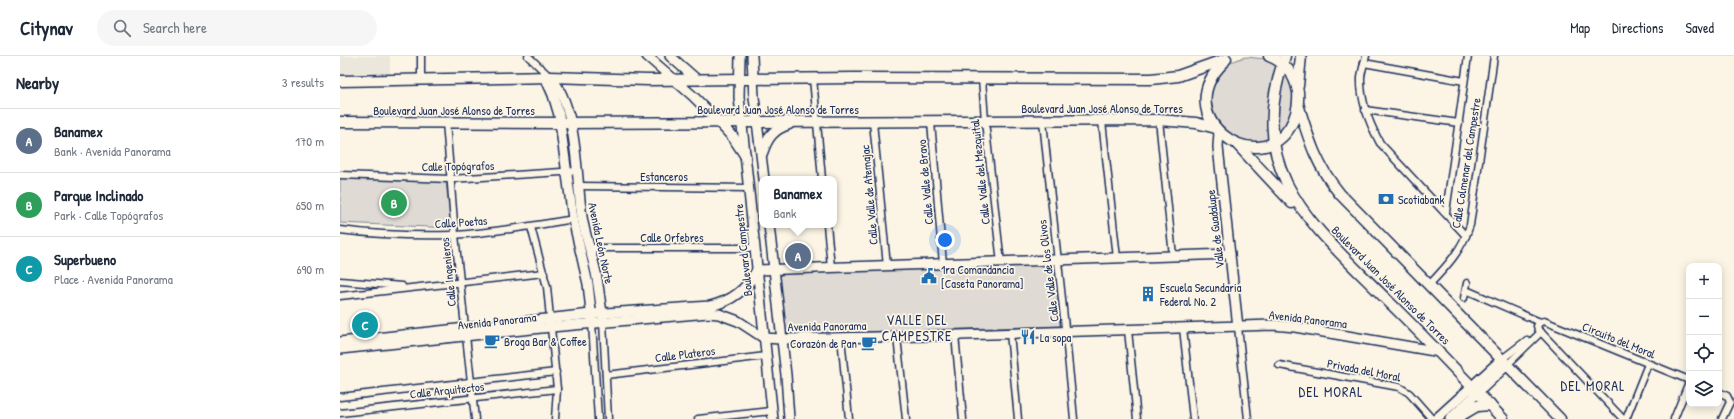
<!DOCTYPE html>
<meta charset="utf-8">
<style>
body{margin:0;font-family:"Patrick Hand",sans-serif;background:#f6f6f7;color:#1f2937}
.controls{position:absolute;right:12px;bottom:12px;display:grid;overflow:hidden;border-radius:8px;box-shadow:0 2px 10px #0003}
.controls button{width:36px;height:36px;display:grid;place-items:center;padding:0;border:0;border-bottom:1px solid #e0e1e3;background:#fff;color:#1f2937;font:20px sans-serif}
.you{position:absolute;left:605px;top:184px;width:14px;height:14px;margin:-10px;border:3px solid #fff;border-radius:50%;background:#1a73e8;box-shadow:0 0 0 6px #1a73e833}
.badge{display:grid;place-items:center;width:26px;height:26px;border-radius:50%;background:#0b8043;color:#fff;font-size:13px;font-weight:700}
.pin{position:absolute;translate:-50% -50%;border:2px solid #fff;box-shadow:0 1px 4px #0006}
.popup{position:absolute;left:419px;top:120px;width:78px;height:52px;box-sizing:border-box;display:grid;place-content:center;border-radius:8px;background:#fff;filter:drop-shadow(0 1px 3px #0005);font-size:13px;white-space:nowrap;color:#747a83}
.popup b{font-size:15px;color:#1f2937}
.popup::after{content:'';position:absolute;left:50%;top:100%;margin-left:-8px;border:8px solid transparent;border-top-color:#fff}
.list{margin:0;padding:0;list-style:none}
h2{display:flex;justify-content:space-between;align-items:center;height:52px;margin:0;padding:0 16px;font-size:17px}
h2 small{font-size:13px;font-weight:400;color:#747a83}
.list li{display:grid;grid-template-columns:26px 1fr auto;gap:12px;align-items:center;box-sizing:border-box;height:64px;padding:0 16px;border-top:1px solid #e0e1e3}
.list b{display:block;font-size:15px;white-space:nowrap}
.list p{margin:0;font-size:13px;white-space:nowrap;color:#747a83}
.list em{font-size:13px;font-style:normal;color:#747a83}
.icon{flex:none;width:22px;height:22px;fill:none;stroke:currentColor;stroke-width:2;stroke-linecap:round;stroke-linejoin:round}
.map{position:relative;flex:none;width:1394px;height:363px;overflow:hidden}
header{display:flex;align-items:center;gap:24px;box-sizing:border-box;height:56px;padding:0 20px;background:#fff;border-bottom:1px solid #e0e1e3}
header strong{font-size:19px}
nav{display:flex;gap:22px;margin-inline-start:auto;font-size:14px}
.search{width:280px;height:36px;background:#f6f6f7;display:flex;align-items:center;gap:10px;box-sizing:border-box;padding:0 14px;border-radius:22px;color:#747a83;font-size:15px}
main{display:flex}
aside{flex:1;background:#fff}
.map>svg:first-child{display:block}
.built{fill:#ece7dc}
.green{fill:#dfdbd4;stroke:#7d8599}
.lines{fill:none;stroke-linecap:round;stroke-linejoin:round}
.street-casing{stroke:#1b2f5e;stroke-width:9}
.secondary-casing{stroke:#1b2f5e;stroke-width:12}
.primary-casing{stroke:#1b2f5e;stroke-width:13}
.street{stroke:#fcf5e5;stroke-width:6}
.secondary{stroke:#fcf5e5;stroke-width:9}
.primary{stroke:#fcf5e5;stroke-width:10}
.labels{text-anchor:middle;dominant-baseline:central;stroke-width:3.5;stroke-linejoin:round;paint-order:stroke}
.street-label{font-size:12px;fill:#1b2f5e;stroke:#fcf5e5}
.poi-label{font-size:12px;fill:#1b2f5e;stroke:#fcf5e5;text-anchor:start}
.quarter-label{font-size:14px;letter-spacing:1px;fill:#1b2f5e;stroke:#fcf5e5}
</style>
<header>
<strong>Citynav</strong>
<div class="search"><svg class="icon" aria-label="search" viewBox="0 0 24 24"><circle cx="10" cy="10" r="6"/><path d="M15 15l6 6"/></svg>Search here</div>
<nav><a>Map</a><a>Directions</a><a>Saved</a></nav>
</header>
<main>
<aside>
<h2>Nearby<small>3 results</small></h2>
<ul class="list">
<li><span class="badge" style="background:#5c6f8a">A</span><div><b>Banamex</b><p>Bank · Avenida Panorama</p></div><em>170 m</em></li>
<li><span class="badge" style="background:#2e9e5b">B</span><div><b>Parque Inclinado</b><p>Park · Calle Topógrafos</p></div><em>650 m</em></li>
<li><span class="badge" style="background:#0f9aa8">C</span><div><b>Superbueno</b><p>Place · Avenida Panorama</p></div><em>690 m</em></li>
</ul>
</aside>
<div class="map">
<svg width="1394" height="363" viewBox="0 0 1394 363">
<rect width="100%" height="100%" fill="#fcf5e5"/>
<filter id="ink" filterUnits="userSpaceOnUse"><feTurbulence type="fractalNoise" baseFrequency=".025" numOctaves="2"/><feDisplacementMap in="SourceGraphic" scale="8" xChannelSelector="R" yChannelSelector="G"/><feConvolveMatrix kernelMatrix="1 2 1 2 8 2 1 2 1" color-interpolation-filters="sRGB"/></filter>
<g filter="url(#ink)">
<path class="built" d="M0 0H50V20L0 21Z"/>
<g class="green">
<path d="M906 1 926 3 938 10C930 33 926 57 930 82 924 87 918 86 910 85 859 79 857 11 906 1Z"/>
<path d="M944 17 951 26 955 43 949 66 938 77V45Z"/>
<path d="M0 122 106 126 111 172 0 167Z"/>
<path d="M715 206 720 270 446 278 439 214Z"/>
</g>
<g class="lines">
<defs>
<g id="street">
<path d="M81 0V23"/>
<path d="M188 0 210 21"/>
<path d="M1026 0C1024 7 1022 14 1021 21 1020 45 1029 67 1040 87L1126 180"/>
<path d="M1024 7 1124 25"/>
<path d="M473 22 482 123"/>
<path d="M642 22 645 65 661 207"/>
<path d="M1025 54 1119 67"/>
<path d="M819 64 833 200"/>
<path d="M703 65C713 164 725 263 734 363"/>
<path d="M762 65 777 202"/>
<path d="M106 66 115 179 135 363"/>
<path d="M533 66 547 210"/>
<path d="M591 66 603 208"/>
<path d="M0 119 110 123 237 115"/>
<path d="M239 130 408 132"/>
<path d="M1106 156 1128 0"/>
<path d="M487 169 491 211"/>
<path d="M191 171 207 231 217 333 215 363"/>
<path d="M0 174C38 179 76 180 113 179 154 177 195 169 235 163"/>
<path d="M249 192H415"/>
<path d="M0 225 62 230"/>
<path d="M1089 229C1107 210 1122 194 1130 169L1154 0"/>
<path d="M1126 234 1200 266 1204 265 1349 324"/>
<path d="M0 240 204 217"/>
<path d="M1124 242 1127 227"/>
<path d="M263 266 268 363"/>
<path d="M1200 266 1197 270 1198 273 1283 363"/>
<path d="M252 267 258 363"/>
<path d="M898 271 908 363"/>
<path d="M843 272 853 363"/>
<path d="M788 274 797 363"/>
<path d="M670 277 678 363"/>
<path d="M615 279 623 363"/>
<path d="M501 281 509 363"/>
<path d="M557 281 566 363"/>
<path d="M1162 303 1187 284"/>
<path d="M939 309 1059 331 1069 337 1092 363"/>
<path d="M1167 309 1201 276"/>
<path d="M266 319 426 300"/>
<path d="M1379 336 1387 340 1390 346 1382 363"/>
<path d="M0 341 216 316"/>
<path d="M0 357 217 333"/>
<path d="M358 363 432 355"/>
<path d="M1286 363 1308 308"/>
<path d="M1334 363 1349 326"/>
</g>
<g id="secondary">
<path d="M307 0 353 40 380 67"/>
<path d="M330 0 355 22"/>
<path d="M400 0 399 41 433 363"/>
<path d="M412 0 414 41 424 123"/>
<path d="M205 21 213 39 219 59 233 163 248 228 252 264"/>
<path d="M210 21C238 49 236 123 242 161 245 180 252 198 256 217 259 232 260 247 263 262"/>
<path d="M879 76 878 91 898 271"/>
<path d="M429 169 446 319 449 363"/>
<path d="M417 214 890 198"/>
<path d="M0 286 251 258 370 250C392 245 406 234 417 214"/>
<path d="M0 293 211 271 368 257 379 258 398 265 424 282 441 283 587 280 933 269 955 271 1100 296"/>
<path d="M1096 363 1162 303"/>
<path d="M1110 363 1167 309"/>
</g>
<g id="primary">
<path d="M945 0C903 119 974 170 1049 246 1088 284 1125 324 1163 363"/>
<path d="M884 6C827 61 917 124 950 71 956 61 959 49 958 36 955 19 945 6 929 0"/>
<path d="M0 25 210 21 308 24 514 22 811 23 838 20 886 3"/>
<path d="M958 30 961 0"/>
<path d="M958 48C969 84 976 109 1000 138L1220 363"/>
<path d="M0 66 220 67 819 64 856 67 876 72"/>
<path d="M380 67 393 81 405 99"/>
<path d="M896 87 952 147"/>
<path d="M422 97C427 82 433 73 449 68"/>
<path d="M1115 363 1137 350 1150 349"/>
</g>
</defs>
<use href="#street" class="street-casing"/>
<use href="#secondary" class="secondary-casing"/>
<use href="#primary" class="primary-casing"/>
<use href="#street" class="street"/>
<use href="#secondary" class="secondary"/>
<use href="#primary" class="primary"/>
</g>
</g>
<defs>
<symbol id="bank-bare" viewBox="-9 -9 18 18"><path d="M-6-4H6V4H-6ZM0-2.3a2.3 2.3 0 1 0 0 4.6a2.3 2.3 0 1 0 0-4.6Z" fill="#1f6fb2" stroke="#fcf5e5" stroke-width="2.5" paint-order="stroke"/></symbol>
<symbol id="civic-bare" viewBox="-9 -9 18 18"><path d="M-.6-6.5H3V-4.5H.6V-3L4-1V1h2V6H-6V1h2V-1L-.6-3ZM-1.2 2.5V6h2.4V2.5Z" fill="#1f6fb2" stroke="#fcf5e5" stroke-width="2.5" paint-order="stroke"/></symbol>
<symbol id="building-bare" viewBox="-9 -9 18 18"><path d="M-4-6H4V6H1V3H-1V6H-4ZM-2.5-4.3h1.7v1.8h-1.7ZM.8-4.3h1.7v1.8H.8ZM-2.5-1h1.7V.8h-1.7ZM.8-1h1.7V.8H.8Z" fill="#1f6fb2" stroke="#fcf5e5" stroke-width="2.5" paint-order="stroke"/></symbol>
<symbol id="restaurant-bare" viewBox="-9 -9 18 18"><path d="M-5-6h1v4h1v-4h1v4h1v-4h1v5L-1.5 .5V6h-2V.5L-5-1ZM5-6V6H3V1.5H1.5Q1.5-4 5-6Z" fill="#1f6fb2" stroke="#fcf5e5" stroke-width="2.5" paint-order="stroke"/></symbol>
<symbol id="cafe-bare" viewBox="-9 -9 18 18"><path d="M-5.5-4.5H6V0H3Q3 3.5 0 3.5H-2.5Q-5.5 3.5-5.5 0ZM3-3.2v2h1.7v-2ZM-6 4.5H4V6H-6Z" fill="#1f6fb2" stroke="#fcf5e5" stroke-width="2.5" paint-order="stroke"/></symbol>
</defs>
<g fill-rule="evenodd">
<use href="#bank-bare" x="1035" y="132" width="22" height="22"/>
<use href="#civic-bare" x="578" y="209" width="22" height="22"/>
<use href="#building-bare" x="797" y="227" width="22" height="22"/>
<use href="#restaurant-bare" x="677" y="270" width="22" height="22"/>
<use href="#cafe-bare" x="141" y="274" width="22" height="22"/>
<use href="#cafe-bare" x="518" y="276" width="22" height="22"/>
</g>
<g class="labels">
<g class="street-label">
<text x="762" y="52">Boulevard Juan José Alonso de Torres</text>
<text x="438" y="53">Boulevard Juan José Alonso de Torres</text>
<text x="114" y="54">Boulevard Juan José Alonso de Torres</text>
<text transform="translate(1126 107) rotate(-81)">Calle Colmenar del Campestre</text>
<text transform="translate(118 110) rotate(-1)">Calle Topógrafos</text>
<text transform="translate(640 116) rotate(-96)">Calle Valle del Mezquital</text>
<text x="324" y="120">Estanceros</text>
<text transform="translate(585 126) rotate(-95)">Calle Valle de Bravo</text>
<text transform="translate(529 139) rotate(-95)">Calle Valle de Atemajac</text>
<text transform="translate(121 166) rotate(-4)">Calle Poetas</text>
<text transform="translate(875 173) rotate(-97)">Valle de Guadalupe</text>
<text x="332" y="181">Calle Orfebres</text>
<text transform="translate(261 187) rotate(78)">Avenida León Norte</text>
<text transform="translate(403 194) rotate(-96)">Boulevard Campestre</text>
<text transform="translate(708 215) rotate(-97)">Calle Valle de los Olivos</text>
<text transform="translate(108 216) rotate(-96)">Calle Ingenieros</text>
<text transform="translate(1051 229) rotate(45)">Boulevard Juan José Alonso de Torres</text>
<text transform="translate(968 263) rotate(7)">Avenida Panorama</text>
<text transform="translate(157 265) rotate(-6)">Avenida Panorama</text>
<text transform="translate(487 270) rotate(-1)">Avenida Panorama</text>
<text transform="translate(1279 284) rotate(22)">Circuito del Moral</text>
<text transform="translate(345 298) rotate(-7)">Calle Plateros</text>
<text transform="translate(1024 314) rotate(11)">Privada del Moral</text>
<text transform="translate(107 334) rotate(-6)">Calle Arquitectos</text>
</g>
<g class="poi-label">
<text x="1058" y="143">Scotiabank</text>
<text x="601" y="213">1ra Comandancia<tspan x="601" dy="14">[Caseta Panorama]</tspan></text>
<text x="820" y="231">Escuela Secundaria<tspan x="820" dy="14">Federal No. 2</tspan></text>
<text x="700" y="281">La sopa</text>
<text x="164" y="285">Broga Bar &amp; Coffee</text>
<text x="517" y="287" text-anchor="end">Corazón de Pan</text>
</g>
<g class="quarter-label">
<text x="577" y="263">VALLE DEL<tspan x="577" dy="16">CAMPESTRE</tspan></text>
<text x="1253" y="329">DEL MORAL</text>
<text x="991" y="335">DEL MORAL</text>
</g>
</g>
</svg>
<div class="controls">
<button>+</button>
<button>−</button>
<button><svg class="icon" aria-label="locate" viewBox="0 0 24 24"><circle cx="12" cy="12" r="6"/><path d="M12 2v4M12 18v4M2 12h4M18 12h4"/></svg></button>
<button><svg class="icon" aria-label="layers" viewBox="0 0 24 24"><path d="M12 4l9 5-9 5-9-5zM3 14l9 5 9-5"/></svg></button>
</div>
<div class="you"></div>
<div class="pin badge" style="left:458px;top:200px;background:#5c6f8a">A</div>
<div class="popup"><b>Banamex</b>Bank</div>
<div class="pin badge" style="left:54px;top:147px;background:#2e9e5b">B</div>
<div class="pin badge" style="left:25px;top:269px;background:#0f9aa8">C</div>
</div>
</main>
